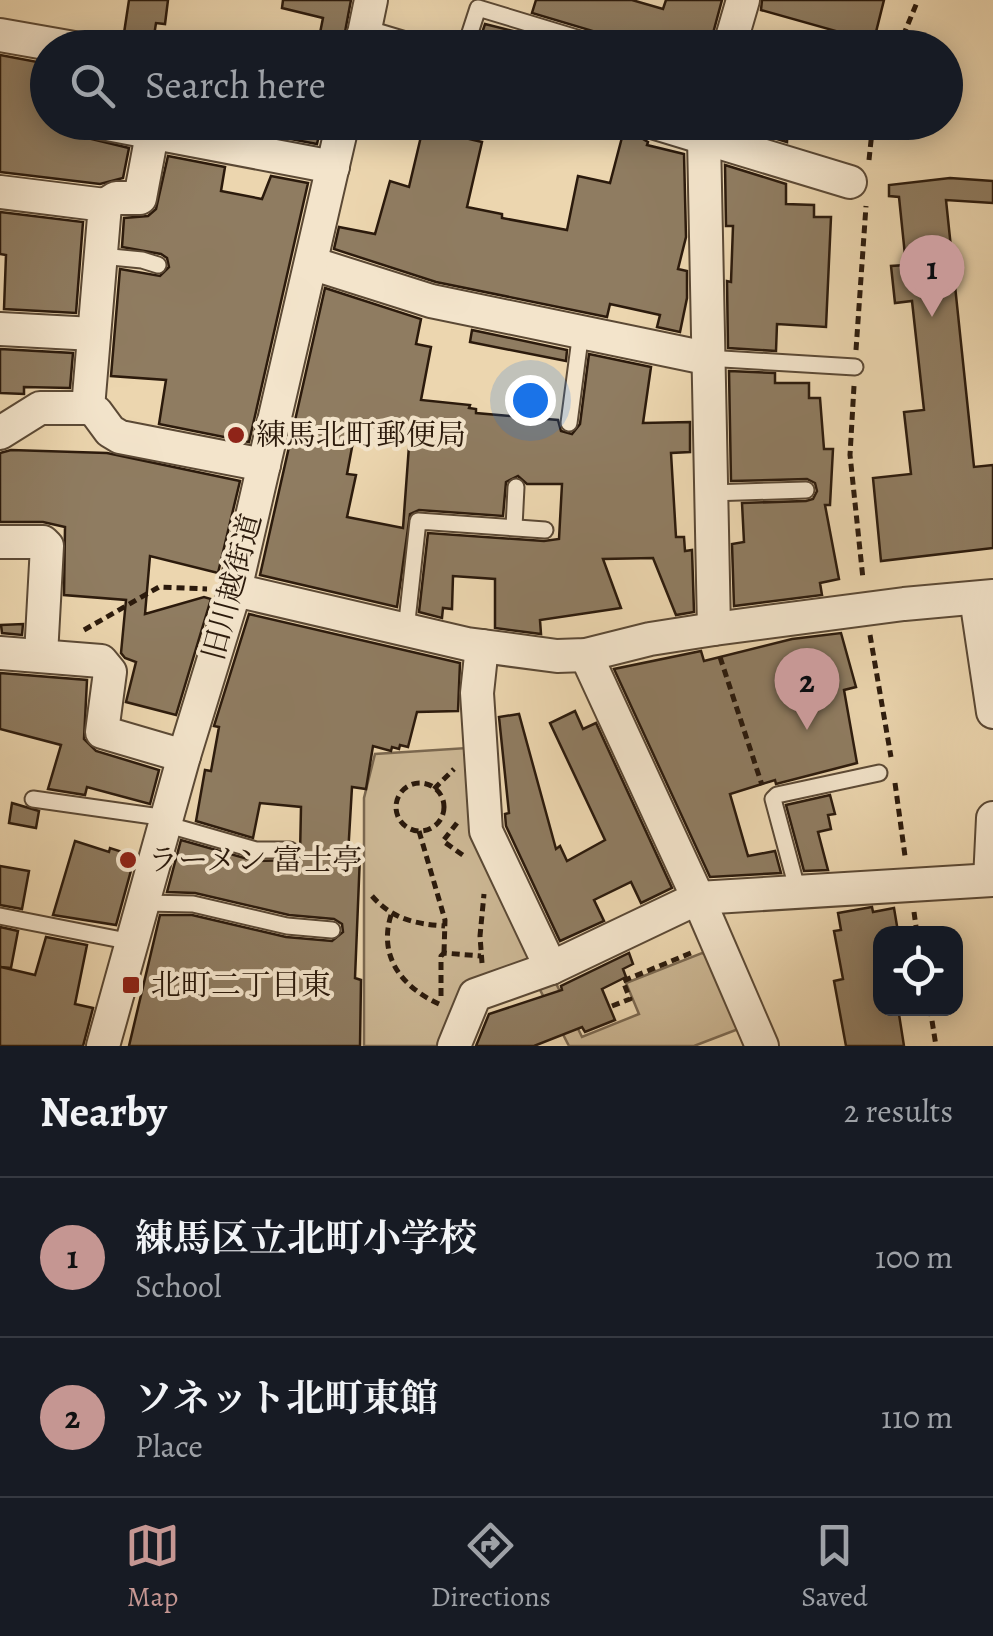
<!DOCTYPE html>
<meta charset="utf-8">
<style>
body{margin:0;font-family:Alegreya,"Noto Serif JP",serif;background:#20242c;color:#f1f3f6}
.controls{position:absolute;right:30px;bottom:30px;display:grid;overflow:hidden;border-radius:20px;box-shadow:0 5px 25px #0003}
.controls button{width:90px;height:90px;display:grid;place-items:center;padding:0;border:0;border-bottom:2px solid #363941;background:#171b24;color:#f1f3f6;font:50px sans-serif}
.you{position:absolute;left:530px;top:400px;width:35px;height:35px;margin:-25px;border:8px solid #fff;border-radius:50%;background:#1a73e8;box-shadow:0 0 0 15px #1a73e833}
.badge{display:grid;place-items:center;width:65px;height:65px;border-radius:50%;background:#c59692;color:#111;font-size:32px;font-weight:700}
.pin{position:absolute;translate:-50% -82px;filter:drop-shadow(0 2px 5px #0008)}
.pin::after{content:'';position:absolute;top:52px;width:35px;height:30px;background:inherit;clip-path:polygon(0 0,100% 0,50% 100%)}
.list{margin:0;padding:0;list-style:none}
h2{display:flex;justify-content:space-between;align-items:center;height:130px;margin:0;padding:0 40px;font-size:42px}
h2 small{font-size:32px;font-weight:400;color:#9ea1a6}
.list li{display:grid;grid-template-columns:65px 1fr auto;gap:30px;align-items:center;box-sizing:border-box;height:160px;padding:0 40px;border-top:2px solid #363941}
.list b{display:block;font-size:38px;white-space:nowrap}
.list p{margin:0;font-size:32px;white-space:nowrap;color:#9ea1a6}
.list em{font-size:32px;font-style:normal;color:#9ea1a6}
.icon{flex:none;width:55px;height:55px;fill:none;stroke:currentColor;stroke-width:2;stroke-linecap:round;stroke-linejoin:round}
.map{position:relative;flex:none;width:993px;height:1046px;overflow:hidden}
.search{position:absolute;background:#171b24;box-shadow:0 5px 25px #0003;left:30px;right:30px;top:30px;height:110px;display:flex;align-items:center;gap:25px;box-sizing:border-box;padding:0 35px;border-radius:55px;color:#9ea1a6;font-size:38px}
.sheet{height:450px;background:#171b24}
nav{display:flex;justify-content:space-around;align-items:center;box-sizing:border-box;height:140px;border-top:2px solid #363941;background:#171b24;font-size:28px;color:#9ea1a6}
nav a{display:grid;justify-items:center;gap:5px}
nav .on{color:#c59692}
.map>svg:first-child{display:block}
.green{fill:#cbb693;stroke:#7b6850;stroke-width:2.5}
.building{fill:#8f7c61;stroke:#2b1a0c;stroke-width:2.5;fill-rule:evenodd}
.lines{fill:none;stroke-linecap:round;stroke-linejoin:round}
.lane-casing{stroke:#5b4935;stroke-width:19}
.street-casing{stroke:#5b4935;stroke-width:36}
.path{stroke:#2b1a0c;stroke-width:5;stroke-dasharray:8 5;stroke-linecap:butt}
.lane{stroke:#f3e4cb;stroke-width:15}
.street{stroke:#f3e4cb;stroke-width:32}
.poi-dot{fill:#8f2418;stroke:#f3e4cb;stroke-width:4}
.labels{text-anchor:middle;dominant-baseline:central;stroke-width:8;stroke-linejoin:round;paint-order:stroke}
.poi-label{font-size:30px;fill:#2b1a0c;stroke:#f3e4cb;text-anchor:start}
.street-label{font-size:30px;fill:#2b1a0c;stroke:#f3e4cb}
</style>
<div class="map">
<svg width="993" height="1046" viewBox="0 0 993 1046">
<rect width="100%" height="100%" fill="#ecd6af"/>
<filter id="stains"><feTurbulence type="fractalNoise" baseFrequency=".002" numOctaves="4"/><feColorMatrix values="0 0 0 0 .2 0 0 0 0 .09 0 0 0 0 .02 0 0 0 .5 -.17"/></filter>
<radialGradient id="worn" r=".72"><stop offset=".6" stop-color="#630" stop-opacity="0"/><stop offset="1" stop-color="#630" stop-opacity=".3"/></radialGradient>
<g class="green">
<path d="M467 748 529 953 526 965 440 1046H364V798L375 754Z"/>
<path d="M702 953 710 956 741 1028 694 1046H569L536 982 552 975 582 1037 639 1014 626 983Z"/>
</g>
<g class="building">
<path d="M129 0H168L165 24 156 23 154 36 124 33Z"/>
<path d="M283 0H351L342 48H317L323 18 282 8Z"/>
<path d="M536 0H632L663 9 666 0H722L709 48H633L620 44 613 37 532 13Z"/>
<path d="M762 0H884L872 48H831L836 31 761 10Z"/>
<path d="M485 24 525 34 570 48H477Z"/>
<path d="M0 55 48 64V122H78L79 136 129 148 123 178 100 184 0 172Z"/>
<path d="M234 122H322L317 144 233 128Z"/>
<path d="M727 122H788L787 142 727 124Z"/>
<path d="M625 126 633 128 638 136 648 142 647 145 684 154 686 237 678 269 687 271V298L680 332 657 327 660 315 610 304 607 317 436 282 334 249 339 227 375 234 390 181 409 187 423 128 482 142 467 207 502 214V218L567 230 578 176 610 183Z"/>
<path d="M168 156 225 167 221 191 262 199 271 176 308 183 249 442 159 424 166 380 111 376 120 269 160 276 169 267 167 258 161 254 122 247 124 218 148 216 156 209Z"/>
<path d="M725 165 786 184V204L814 205V217H831L826 327 777 324 776 351 728 348 727 281 731 282 733 226H726Z"/>
<path d="M950 178 993 181V203L946 200 974 467 993 465V548L881 561 873 478 911 474 904 412 924 410 912 301 895 303 891 266 906 265 899 197 889 196V185Z"/>
<path d="M0 212 83 222 76 313 4 309 6 255 0 254Z"/>
<path d="M325 288 421 319 416 344 431 347 421 400 470 405 469 408 476 409V413L558 420 561 431 572 434 580 424 589 354 651 367 643 423 690 422V452L671 453 676 537H684L685 551 692 550 694 612 676 615 653 558 603 559 621 608 540 620 541 634 495 628V579L453 576 452 609 443 608 442 618 419 612 428 533 544 541 559 539 562 484H527L518 476 506 482 503 516 419 510 410 514 397 607 260 575ZM356 426 410 432 403 528 347 517 356 475 347 474Z"/>
<path d="M472 330 567 350 566 361 470 342Z"/>
<path d="M0 349 73 353 70 388 24 387V394L0 393Z"/>
<path d="M729 371 775 373V383H809V398H820L824 449H833L830 505H825L839 579 820 583 822 595 734 606 732 544 744 542 742 503 806 501 813 499 817 491 815 483 807 479 731 481Z"/>
<path d="M11 450 107 453 240 481 218 573 150 556 145 614 204 597 211 599 176 715 126 702 136 662 125 658 121 653 126 600 64 595 65 527 43 522H0V453Z"/>
<path d="M249 614 460 663 458 711 417 712 408 747 400 745 399 749 392 747 391 751 373 746 366 789 352 787 348 855H360L355 978 361 980 360 1046H129L160 915H192L286 937 332 941 343 932 342 924 334 919 289 915 195 893 167 892 181 840 255 861 298 860 300 855 301 807 260 803 253 838 196 821 205 770 211 771 219 727 214 726Z"/>
<path d="M23 624 22 635 2 633 1 625Z"/>
<path d="M841 633 856 687 844 690 857 763 776 784 775 780 730 794 748 856 775 851 781 873 710 877 614 669 701 651 704 661 792 639Z"/>
<path d="M0 673 87 680 84 739 96 751 159 770 150 804 87 787 85 795 48 789 61 745 0 729Z"/>
<path d="M575 711 583 729 596 723 672 888 641 903 631 882 594 900 604 921 560 941 506 826 505 814 509 813 499 717 519 714 556 849 560 846 567 861 605 840 550 723Z"/>
<path d="M830 795 835 814 828 815 831 829 818 832 828 870 804 871 786 805Z"/>
<path d="M12 803 39 811 36 828 9 823Z"/>
<path d="M75 841 109 852 110 848 135 856 116 925 53 915Z"/>
<path d="M0 866 29 871 22 909 0 905Z"/>
<path d="M872 907 873 912 894 908 898 932 880 934V1008H898L904 1046H846L834 981 843 979 834 931 841 930 838 913Z"/>
<path d="M0 927 18 931 11 968 1 967 35 975 46 937 87 945 75 1004 93 1008 83 1046H0Z"/>
<path d="M629 953 633 964 623 969 626 977 602 989 615 1020 585 1032 582 1027 534 1046H476L489 1014 562 990 561 986Z"/>
</g>
<g class="lines">
<defs>
<g id="lane">
<path d="M465 48 478 8 610 48"/>
<path d="M101 256 142 260 158 265"/>
<path d="M706 358 855 367"/>
<path d="M569 423 581 331"/>
<path d="M710 493 806 490"/>
<path d="M514 527 516 487"/>
<path d="M406 630 418 521 545 530"/>
<path d="M33 799 167 818"/>
<path d="M165 824 256 850H290"/>
<path d="M798 892 773 799 777 795 879 773"/>
<path d="M144 903 193 904 287 926 332 930"/>
<path d="M0 916 132 942"/>
</g>
<g id="street">
<path d="M0 35 74 48"/>
<path d="M363 36 403 48"/>
<path d="M361 48 371 0"/>
<path d="M729 48 743 0"/>
<path d="M97 122 333 167"/>
<path d="M652 122 850 182"/>
<path d="M708 122 704 138 714 629"/>
<path d="M0 192 105 205 88 408"/>
<path d="M105 205 116 198H140L152 134"/>
<path d="M311 263 431 301 706 358"/>
<path d="M0 329 94 334"/>
<path d="M0 433 40 408H88L96 412 110 431 120 437 264 465"/>
<path d="M0 542H43L47 546 41 655"/>
<path d="M235 590 467 644 557 656 586 655 650 639 714 629 904 604 993 596"/>
<path d="M976 598 993 712"/>
<path d="M482 646 477 693 486 831 551 968"/>
<path d="M0 653 101 661 110 672 102 732 184 756"/>
<path d="M586 655 698 898 762 1046"/>
<path d="M990 880 993 818"/>
<path d="M103 1046 184 756 235 590 343 122"/>
<path d="M454 1046 475 995 551 968 698 898 993 880"/>
</g>
</defs>
<use href="#lane" class="lane-casing"/>
<use href="#street" class="street-casing"/>
<g class="path">
<path d="M898 48 918 0"/>
<path d="M869 160 873 122"/>
<path d="M856 350 866 206"/>
<path d="M854 386 850 455 863 579"/>
<path d="M84 630 159 587 207 589"/>
<path d="M870 635 891 757"/>
<path d="M720 657 762 785"/>
<path d="M895 783 905 856"/>
<circle cx="420" cy="807" r="24"/>
<path d="M434 789 454 769"/>
<path d="M457 823 443 841 464 856"/>
<path d="M419 831 445 920 444 953"/>
<path d="M372 896C392 919 415 924 445 926"/>
<path d="M914 912 917 934"/>
<path d="M391 915C378 957 402 987 439 1004"/>
<path d="M482 963 480 936 484 894"/>
<path d="M441 996V956L444 953 481 956"/>
<path d="M612 1006 630 999 623 981 691 953"/>
<path d="M930 1008 936 1046"/>
</g>
<use href="#lane" class="lane"/>
<use href="#street" class="street"/>
</g>
<g class="poi-dot">
<circle cx="236" cy="435" r="10"/>
<circle cx="128" cy="860" r="10"/>
<rect x="121" y="975" width="20" height="20" rx="5"/>
</g>
<g class="labels">
<g class="poi-label">
<text x="256" y="435">練馬北町郵便局</text>
<text x="148" y="860">ラーメン 富士亭</text>
<text x="151" y="985">北町二丁目東</text>
</g>
<g class="street-label">
<text transform="translate(232 587) rotate(-75)">旧川越街道</text>
</g>
</g>
<rect width="100%" height="100%" filter="url(#stains)"/>
<rect width="100%" height="100%" fill="url(#worn)"/>
</svg>
<div class="controls">
<button><svg class="icon" aria-label="locate" viewBox="0 0 24 24"><circle cx="12" cy="12" r="6"/><path d="M12 2v4M12 18v4M2 12h4M18 12h4"/></svg></button>
</div>
<div class="you"></div>
<div class="pin badge" style="left:932px;top:317px">1</div>
<div class="pin badge" style="left:807px;top:730px">2</div>
<div class="search"><svg class="icon" aria-label="search" viewBox="0 0 24 24"><circle cx="10" cy="10" r="6"/><path d="M15 15l6 6"/></svg>Search here</div>
</div>
<section class="sheet">
<h2>Nearby<small>2 results</small></h2>
<ul class="list">
<li><span class="badge">1</span><div><b>練馬区立北町小学校</b><p>School</p></div><em>100 m</em></li>
<li><span class="badge">2</span><div><b>ソネット北町東館</b><p>Place</p></div><em>110 m</em></li>
</ul>
</section>
<nav>
<a class="on"><svg class="icon" aria-label="map" viewBox="0 0 24 24"><path d="M3 6l6-2 6 2 6-2v14l-6 2-6-2-6 2zM9 4v14M15 6v14"/></svg>Map</a>
<a><svg class="icon" aria-label="directions" viewBox="0 0 24 24"><path d="M12 3l9 9-9 9-9-9zM9 14v-3h6M13 9l2 2-2 2"/></svg>Directions</a>
<a><svg class="icon" aria-label="saved" viewBox="0 0 24 24"><path d="M7 4h10v16l-5-4-5 4z"/></svg>Saved</a>
</nav>
